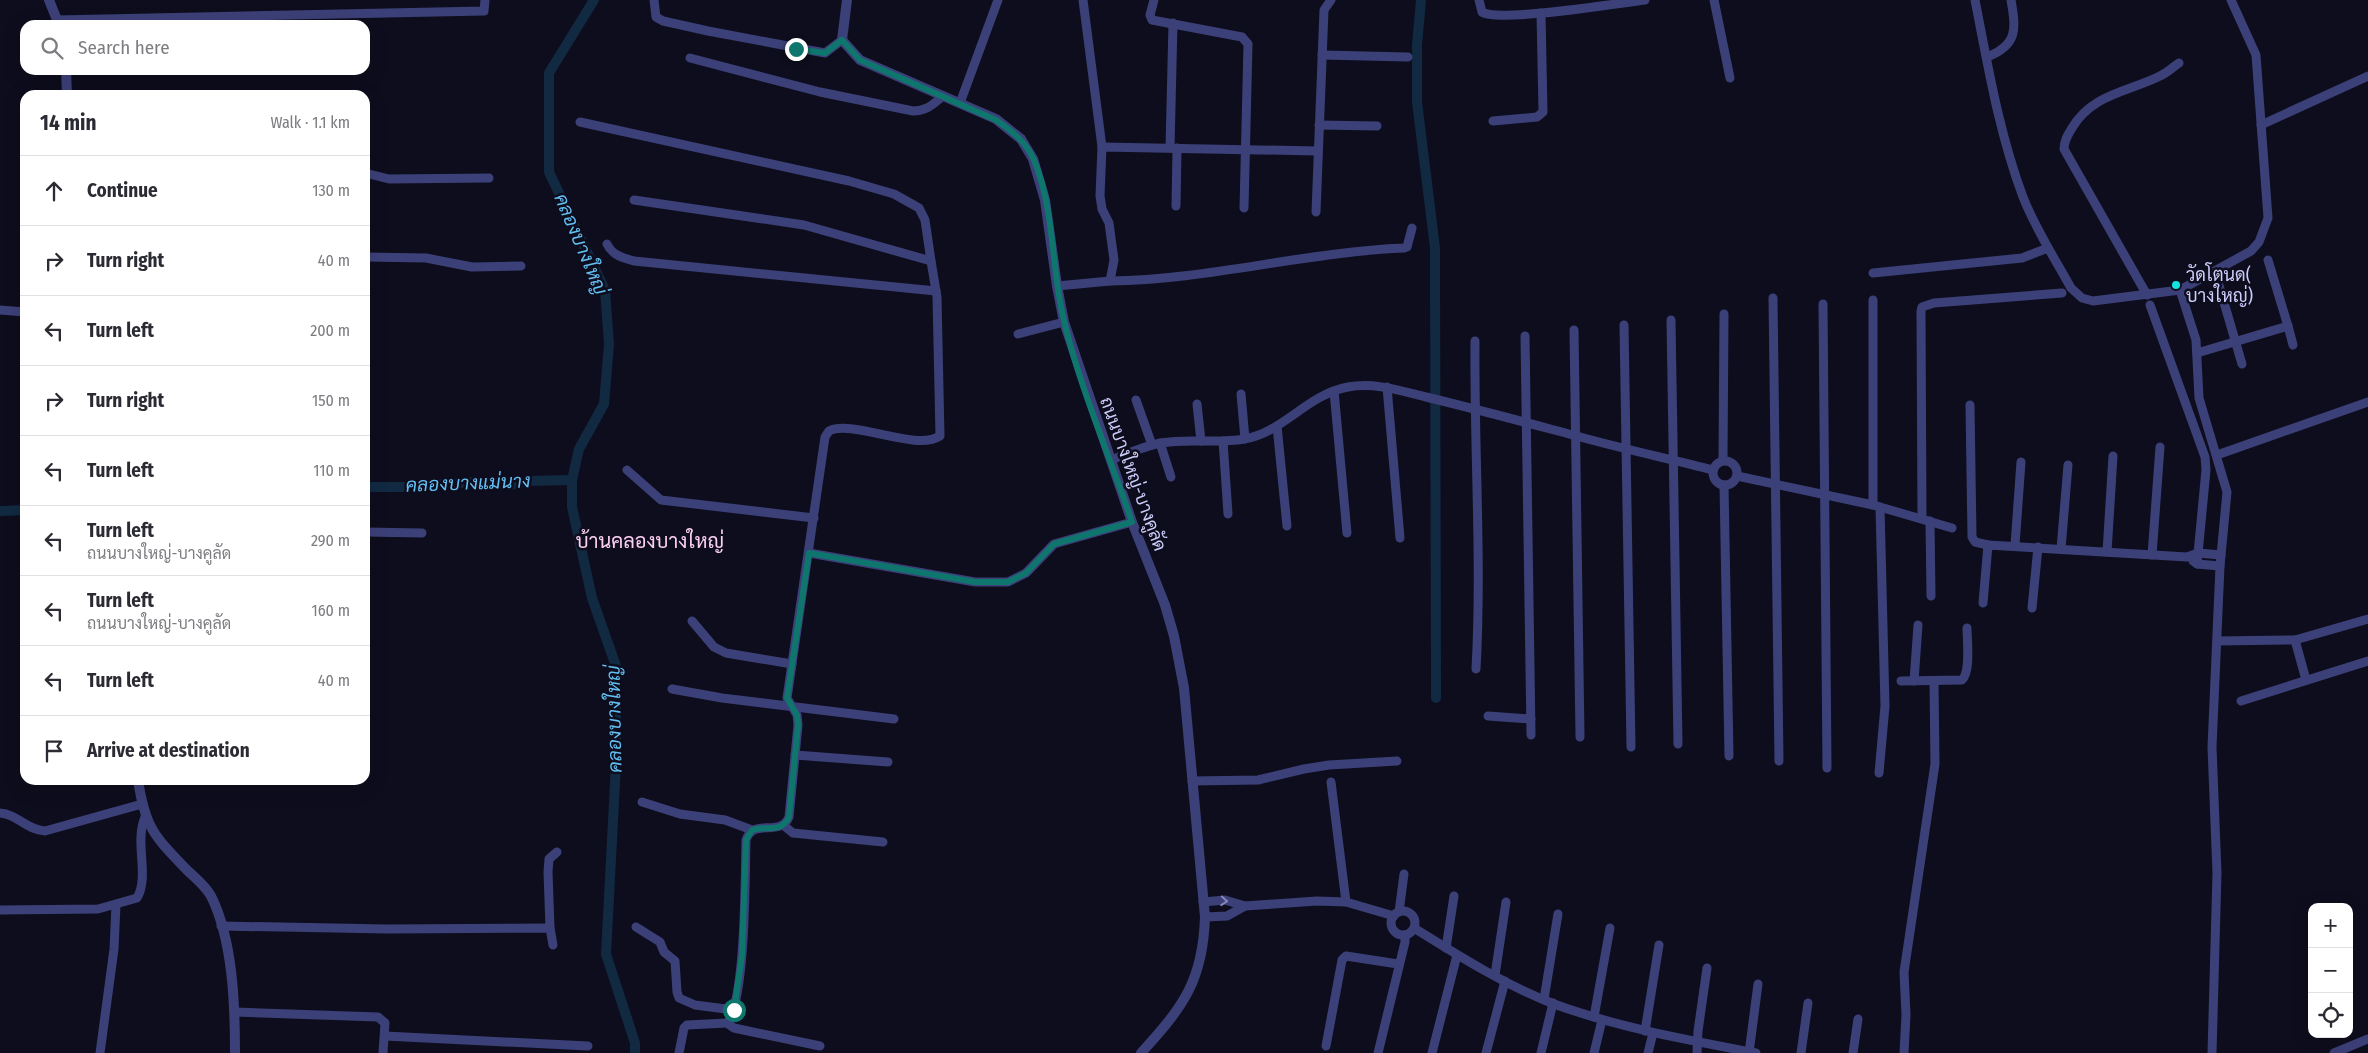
<!DOCTYPE html>
<meta charset="utf-8">
<style>
body{margin:0;font-family:"Fira Sans Condensed",Sarabun,sans-serif;background:#f2f2f3;color:#2b2b33}
.controls{position:absolute;right:15px;bottom:15px;display:grid;overflow:hidden;border-radius:10px;box-shadow:0 5px 20px #0002}
.controls button{width:45px;height:45px;display:grid;place-items:center;padding:0;border:0;border-bottom:1px solid #e1e1e2;background:#fff;color:#2b2b33;font:25px sans-serif}
.stop{position:absolute;width:15px;height:15px;margin:-11px;border:4px solid #0f766e;border-radius:50%;background:#fff}
.stop.end{background:#0f766e;border-color:#fff;box-shadow:0 1px 5px #0008}
.list{margin:0;padding:0;list-style:none}
h2{display:flex;justify-content:space-between;align-items:center;height:65px;margin:0;padding:0 20px;font-size:21px}
h2 small{font-size:16px;font-weight:400;color:#7c7c81}
.list li{display:grid;grid-template-columns:32px 1fr auto;gap:15px;align-items:center;box-sizing:border-box;height:70px;padding:0 20px;border-top:1px solid #e1e1e2}
.list b{display:block;font-size:19px;white-space:nowrap}
.list p{margin:0;font-size:16px;white-space:nowrap;color:#7c7c81}
.list em{font-size:16px;font-style:normal;color:#7c7c81}
.icon{flex:none;width:28px;height:28px;fill:none;stroke:currentColor;stroke-width:2;stroke-linecap:round;stroke-linejoin:round}
.map{position:relative;flex:none;width:2368px;height:1053px;overflow:hidden}
.search{position:absolute;background:#fff;box-shadow:0 5px 20px #0002;left:20px;top:20px;width:350px;height:55px;display:flex;align-items:center;gap:12px;box-sizing:border-box;padding:0 18px;border-radius:15px;color:#7c7c81;font-size:19px}
.panel{position:absolute;background:#fff;box-shadow:0 5px 20px #0002;left:20px;top:90px;width:350px;height:695px;border-radius:15px}
.map>svg:first-child{display:block}
.lines{fill:none;stroke-linecap:round;stroke-linejoin:round}
.canal{stroke:#112a42;stroke-width:10}
.minor{stroke:#3c4078;stroke-width:9}
.tertiary{stroke:#3c4078;stroke-width:10}
.oneway{stroke:#8486ba}
.route{stroke:#0f766e;stroke-width:6}
.poi-dot{fill:#11e3e1;stroke:#0e0d1d;stroke-width:2}
.labels{text-anchor:middle;dominant-baseline:central;stroke-width:5;stroke-linejoin:round;paint-order:stroke}
.poi-label{font-size:18px;fill:#cdcdfb;stroke:#0e0d1d;text-anchor:start}
.street-label{font-size:18px;fill:#cdcdfb;stroke:#0e0d1d}
.water-label{font-size:19px;font-style:italic;fill:#63bff3;stroke:#0e0d1d}
.quarter-label{font-size:20px;fill:#fbcff0;stroke:#0e0d1d}
</style>
<div class="map">
<svg width="2368" height="1053" viewBox="0 0 2368 1053">
<rect width="100%" height="100%" fill="#0e0d1d"/>
<g class="lines">
<g class="canal">
<path d="M594 0 549 73V172L605 290 609 344 604 404 579 449 572 480V507L592 598 616 666V764L606 954 635 1043V1053"/>
<path d="M1421 0 1417 45V102L1435 248 1436 698"/>
<path d="M365 487H406L485 481 511 485 528 481 572 480"/>
<path d="M0 511 25 510"/>
</g>
<g class="minor">
<path d="M654 0 656 17 663 21 708 31 825 53 842 40"/>
<path d="M1083 0 1102 147"/>
<path d="M1154 0 1150 15 1152 20 1242 37 1248 44 1244 208"/>
<path d="M1479 0 1482 12C1497 23 1620 3 1645 0"/>
<path d="M1714 0 1730 78"/>
<path d="M1975 0C1988 66 1999 133 2023 197 2035 228 2055 259 2071 288L2082 298 2093 301 2180 290 2196 340 2199 398 2227 492 2220 566 2212 747 2217 873 2212 1053"/>
<path d="M57 20 484 11 485 0"/>
<path d="M1322 55 1408 57"/>
<path d="M1987 57C2018 45 2016 29 2011 0"/>
<path d="M690 58 820 92 913 111C927 111 932 105 943 96"/>
<path d="M960 103 998 0"/>
<path d="M1493 121 1537 117 1543 112 1541 13"/>
<path d="M580 122 849 181 894 194 919 208 925 220 931 261"/>
<path d="M1319 125 1377 126"/>
<path d="M2261 125 2368 76"/>
<path d="M1170 148 1173 23"/>
<path d="M365 173 389 179 489 178"/>
<path d="M634 200 804 225 931 261 937 297 940 436C916 452 852 419 829 431L825 437 787 698 797 715 798 725 789 817C780 838 753 817 746 840 745 876 746 999 727 1023L687 1025 684 1028 679 1053"/>
<path d="M1176 206 1177 148"/>
<path d="M1316 212 1324 10 1331 0"/>
<path d="M607 244C612 255 623 258 634 261L936 291"/>
<path d="M365 257 426 258 472 267 521 266"/>
<path d="M1873 273 2022 258 2048 248"/>
<path d="M1110 281C1208 280 1305 252 1404 248L1407 247 1412 228"/>
<path d="M2218 282 2242 364"/>
<path d="M1057 286 1110 281 1114 260 1109 223 1102 209 1100 196 1102 147 1318 151"/>
<path d="M2180 290 2251 251 2259 242 2268 218 2256 55 2231 0"/>
<path d="M2147 295 2064 149C2064 140 2068 135 2072 128 2092 94 2128 92 2160 76 2167 73 2173 67 2179 63"/>
<path d="M1773 298 1779 761"/>
<path d="M1823 304 1827 768"/>
<path d="M2150 305 2205 457 2206 470 2197 564"/>
<path d="M0 310 25 312"/>
<path d="M1671 320 1678 744"/>
<path d="M1624 325 1631 747"/>
<path d="M2288 326 2293 345"/>
<path d="M1574 330 1580 737"/>
<path d="M1018 334 1064 322"/>
<path d="M1525 336 1531 735"/>
<path d="M1475 341C1474 451 1482 560 1476 669"/>
<path d="M2197 353 2288 326 2268 260"/>
<path d="M1387 387 1400 538"/>
<path d="M1334 391 1347 533"/>
<path d="M1241 394 1245 439"/>
<path d="M1136 400 1152 445"/>
<path d="M1197 404 1201 441"/>
<path d="M1970 405 1972 537 1975 542 1988 545"/>
<path d="M1277 426 1287 526"/>
<path d="M1223 441 1228 514"/>
<path d="M1160 443 1171 477"/>
<path d="M2217 455 2368 402"/>
<path d="M1111 460C1127 454 1144 446 1161 443 1188 438 1217 444 1244 439 1283 433 1306 395 1348 387 1375 382 1401 391 1426 397 1476 409 1524 422 1573 435 1619 448 1666 458 1713 470"/>
<path d="M1723 460 1724 314"/>
<circle cx="1725" cy="473" r="12"/>
<path d="M627 470 661 500 814 518"/>
<path d="M1737 476 1873 505 1952 528"/>
<path d="M1724 485 1729 756"/>
<path d="M1873 505V300"/>
<path d="M1922 518 1921 311 1922 307 1934 303 2062 293"/>
<path d="M1930 521 1931 596"/>
<path d="M365 532 422 533"/>
<path d="M2015 545 2021 462"/>
<path d="M2061 549 2068 465"/>
<path d="M2107 552 2113 456"/>
<path d="M809 553 975 582H1008L1026 573 1054 544 1132 522"/>
<path d="M2152 555 2160 447"/>
<path d="M2193 561 2197 564 2220 566"/>
<path d="M1983 603 1988 545 2187 557 2198 553 2221 555"/>
<path d="M2032 608 2038 547"/>
<path d="M692 621 714 647 726 653 792 664"/>
<path d="M2295 640 2306 680"/>
<path d="M2217 641 2295 640 2368 619"/>
<path d="M1901 681 1962 680C1971 672 1967 640 1967 628"/>
<path d="M1914 681 1918 625"/>
<path d="M672 689 722 698 894 719"/>
<path d="M2241 701 2368 661"/>
<path d="M1488 716 1531 719"/>
<path d="M795 755 888 762"/>
<path d="M1879 773 1885 706 1880 507"/>
<path d="M1192 781 1258 780 1304 769 1329 765 1397 761"/>
<path d="M1331 782 1346 902"/>
<path d="M642 802 680 814 725 820 752 830"/>
<path d="M0 813C17 814 27 830 45 831L142 804"/>
<path d="M783 825 793 833 883 842"/>
<path d="M1203 902 1225 900 1245 906 1317 901 1346 902 1394 916"/>
<path d="M0 910 98 909 137 898C150 876 134 843 145 817"/>
<circle cx="1403" cy="923" r="12"/>
<path d="M1399 912 1404 874"/>
<path d="M1205 917 1227 916 1245 906"/>
<path d="M221 926 387 929 550 928 553 945"/>
<path d="M636 927 660 942 664 952 675 961 677 992 679 998 695 1005 734 1010"/>
<path d="M550 928 548 872 549 859 557 852"/>
<path d="M1414 928C1459 956 1505 985 1554 1004 1620 1028 1688 1040 1756 1053"/>
<path d="M1446 948 1454 896"/>
<path d="M1495 975 1506 902"/>
<path d="M1544 999 1558 914"/>
<path d="M235 1012 378 1017 385 1023 383 1053"/>
<path d="M1594 1017 1610 928"/>
<path d="M727 1023 734 1028 820 1046"/>
<path d="M1645 1031 1659 945"/>
<path d="M385 1036 588 1046"/>
<path d="M1326 1046 1342 960 1346 956 1398 964"/>
<path d="M100 1053 114 949 116 905"/>
<path d="M1378 1053 1405 942V935"/>
<path d="M1432 1053 1457 955"/>
<path d="M1486 1053 1505 981"/>
<path d="M1541 1053 1553 1003"/>
<path d="M1594 1053 1602 1020"/>
<path d="M1648 1053 1653 1033"/>
<path d="M1697 1053 1698 1031 1707 968"/>
<path d="M1749 1053 1758 984"/>
<path d="M1801 1053 1808 1003"/>
<path d="M1853 1053 1858 1019"/>
<path d="M1904 1053 1906 1015 1904 972 1935 764 1934 682"/>
<path d="M2334 1053 2368 1039"/>
</g>
<g class="tertiary">
<path d="M49 0 59 25"/>
<path d="M847 0 842 40 860 60 996 119 1021 139 1033 159 1045 200 1057 286 1064 322 1132 522 1165 605 1174 636 1184 688 1205 917C1203 981 1183 1007 1141 1053"/>
<path d="M66 70 67 95"/>
<path d="M138 780C145 826 153 835 185 868 194 877 205 885 211 896 233 940 235 1005 235 1053"/>
</g>
</g>
<defs><path id="oneway-chevron" d="M-2-3.5L2.5 0L-2 3.5" fill="none" stroke-width="1.6" stroke-linecap="round" stroke-linejoin="round" transform="scale(1.25)"/></defs>
<use class="oneway" href="#oneway-chevron" transform="translate(1224 901) rotate(4)"/>
<g class="lines">
<path class="route" d="M734 1010 742 955 746 840 752 830C766 825 781 834 789 817L798 725 797 715 787 698 809 553 975 582H1008L1026 573 1054 544 1132 522C1110 457 1080 388 1064 321 1051 269 1055 210 1034 160 1026 142 1012 131 996 120L860 60 842 40 825 53 796 49"/>
</g>
<circle class="poi-dot" cx="2176" cy="285" r="5"/>
<g class="labels">
<g class="poi-label">
<text x="2186" y="275">วัดโตนด(<tspan x="2186" dy="21">บางใหญ่)</tspan></text>
</g>
<g class="street-label">
<text transform="translate(1133 474) rotate(70)">ถนนบางใหญ่-บางคูลัด</text>
</g>
<g class="water-label">
<text transform="translate(581 244) rotate(67)">คลองบางใหญ่</text>
<text transform="translate(468 483) rotate(-2)">คลองบางแม่นาง</text>
<text transform="translate(614 719) rotate(-91)">คลองบางใหญ่</text>
</g>
<g class="quarter-label">
<text x="650" y="541">บ้านคลองบางใหญ่</text>
</g>
</g>
</svg>
<div class="controls">
<button>+</button>
<button>−</button>
<button><svg class="icon" aria-label="locate" viewBox="0 0 24 24"><circle cx="12" cy="12" r="6"/><path d="M12 2v4M12 18v4M2 12h4M18 12h4"/></svg></button>
</div>
<div class="stop" style="left:734px;top:1010px"></div>
<div class="stop end" style="left:796px;top:49px"></div>
<div class="search"><svg class="icon" aria-label="search" viewBox="0 0 24 24"><circle cx="10" cy="10" r="6"/><path d="M15 15l6 6"/></svg>Search here</div>
<section class="panel">
<h2>14 min<small>Walk · 1.1 km</small></h2>
<ul class="list">
<li><svg class="icon" aria-label="ahead" viewBox="0 0 24 24"><path d="M12 20V5M6 11l6-6 6 6"/></svg><div><b>Continue</b></div><em>130 m</em></li>
<li><svg class="icon" aria-label="right" viewBox="0 0 24 24"><path d="M7 20v-9h11M14 6l5 5-5 5"/></svg><div><b>Turn right</b></div><em>40 m</em></li>
<li><svg class="icon" aria-label="left" viewBox="0 0 24 24"><path d="M17 20v-9H6M10 6l-5 5 5 5"/></svg><div><b>Turn left</b></div><em>200 m</em></li>
<li><svg class="icon" aria-label="right" viewBox="0 0 24 24"><path d="M7 20v-9h11M14 6l5 5-5 5"/></svg><div><b>Turn right</b></div><em>150 m</em></li>
<li><svg class="icon" aria-label="left" viewBox="0 0 24 24"><path d="M17 20v-9H6M10 6l-5 5 5 5"/></svg><div><b>Turn left</b></div><em>110 m</em></li>
<li><svg class="icon" aria-label="left" viewBox="0 0 24 24"><path d="M17 20v-9H6M10 6l-5 5 5 5"/></svg><div><b>Turn left</b><p>ถนนบางใหญ่-บางคูลัด</p></div><em>290 m</em></li>
<li><svg class="icon" aria-label="left" viewBox="0 0 24 24"><path d="M17 20v-9H6M10 6l-5 5 5 5"/></svg><div><b>Turn left</b><p>ถนนบางใหญ่-บางคูลัด</p></div><em>160 m</em></li>
<li><svg class="icon" aria-label="left" viewBox="0 0 24 24"><path d="M17 20v-9H6M10 6l-5 5 5 5"/></svg><div><b>Turn left</b></div><em>40 m</em></li>
<li><svg class="icon" aria-label="arrive" viewBox="0 0 24 24"><path d="M6 21V4h12l-3 4 3 4H6"/></svg><div><b>Arrive at destination</b></div></li>
</ul>
</section>
</div>
